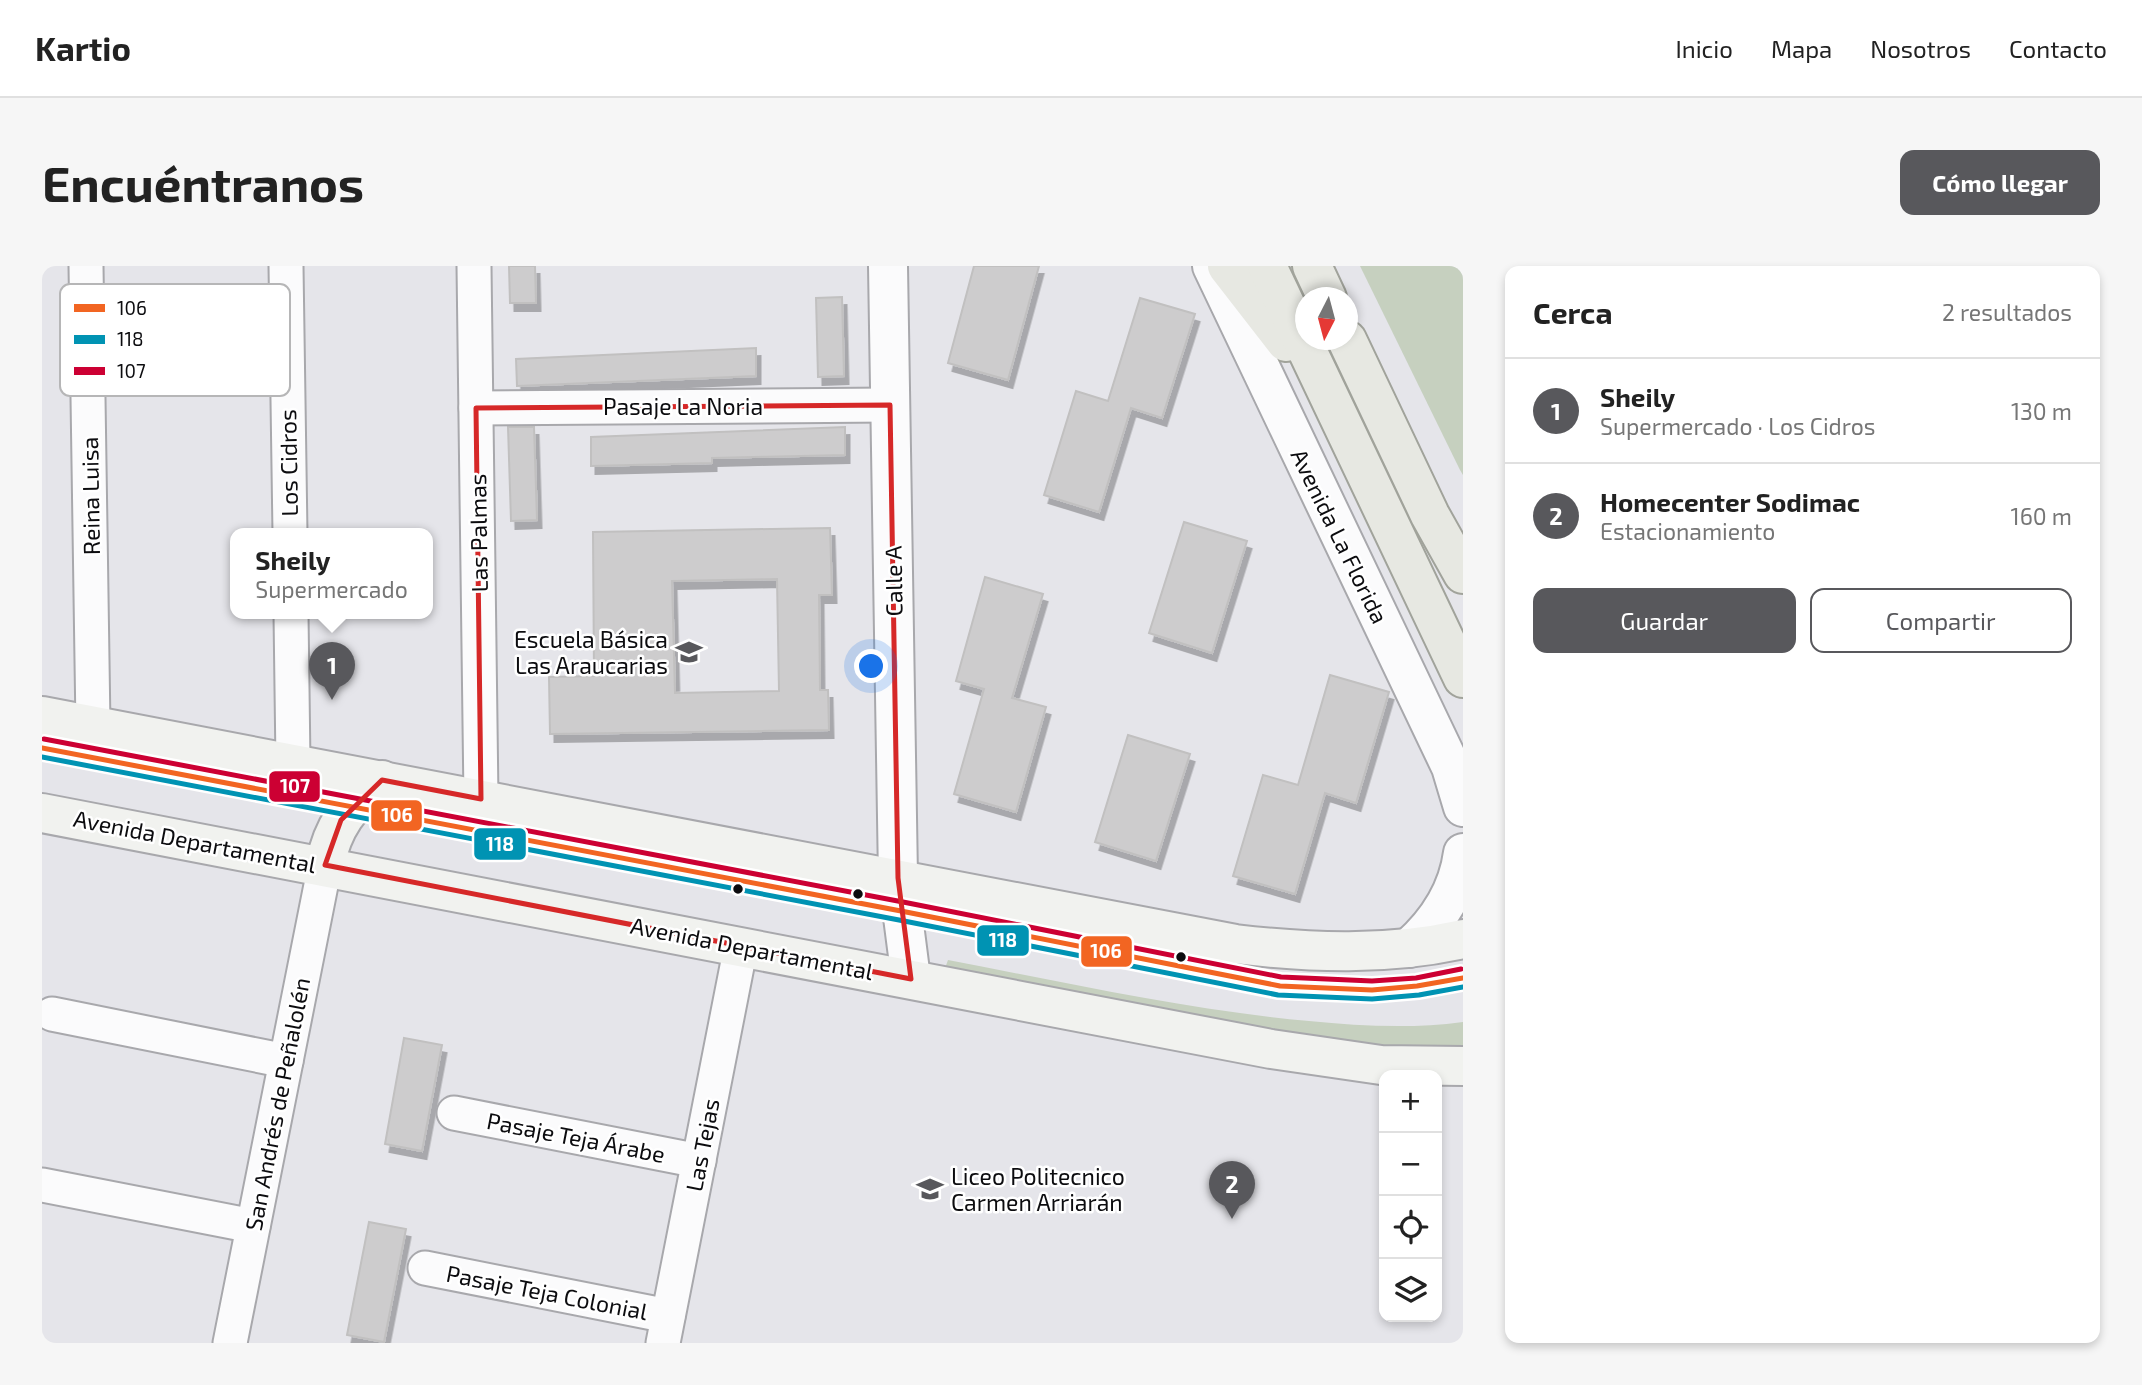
<!DOCTYPE html>
<html lang="es">
<meta charset="utf-8">
<style>
body{margin:0;font-family:"Exo 2",sans-serif;background:#f6f6f6;color:#222}
.controls{position:absolute;right:21px;bottom:21px;display:grid;overflow:hidden;border-radius:14px;box-shadow:0 4px 10px #0003}
.controls button{width:63px;height:63px;display:grid;place-items:center;padding:0;border:0;border-bottom:2px solid #e0e0e0;background:#fff;color:#222;font:35px sans-serif}
.compass{position:absolute;left:1253px;top:21px;width:63px;height:63px;border-radius:50%;background:#fff;box-shadow:0 4px 10px #0003;rotate:186deg}
.you{position:absolute;left:830px;top:401px;width:24px;height:24px;margin:-18px;border:5px solid #fff;border-radius:50%;background:#1a73e8;box-shadow:0 0 0 10px #1a73e833}
.badge{display:grid;place-items:center;width:46px;height:46px;border-radius:50%;background:#58585c;color:#fff;font-size:23px;font-weight:700}
.pin{position:absolute;translate:-50% -58px;filter:drop-shadow(0 2px 4px #0008)}
.pin::after{content:'';position:absolute;top:37px;width:24px;height:21px;background:inherit;clip-path:polygon(0 0,100% 0,50% 100%)}
.popup{position:absolute;left:188px;top:262px;width:203px;height:91px;box-sizing:border-box;display:grid;place-content:center;border-radius:14px;background:#fff;filter:drop-shadow(0 2px 5px #0005);font-size:23px;white-space:nowrap;color:#767676}
.popup b{font-size:26px;color:#222}
.popup::after{content:'';position:absolute;left:50%;top:100%;margin-left:-14px;border:14px solid transparent;border-top-color:#fff}
.list{margin:0;padding:0;list-style:none}
h2{display:flex;justify-content:space-between;align-items:center;height:91px;margin:0;padding:0 28px;font-size:30px}
h2 small{font-size:23px;font-weight:400;color:#767676}
.list li{display:grid;grid-template-columns:46px 1fr auto;gap:21px;align-items:center;box-sizing:border-box;height:105px;padding:0 28px;border-top:2px solid #e0e0e0}
.list b{display:block;font-size:26px;white-space:nowrap}
.list p{margin:0;font-size:23px;white-space:nowrap;color:#767676}
.list em{font-size:23px;font-style:normal;color:#767676}
.actions{display:flex;gap:14px;padding:21px 28px}
.actions a{flex:1;padding:16px 0;border:2px solid #58585c;border-radius:14px;text-align:center;font-size:24px;color:#58585c}
.actions .main{background:#58585c;color:#fff}
.icon{flex:none;width:38px;height:38px;fill:none;stroke:currentColor;stroke-width:2;stroke-linecap:round;stroke-linejoin:round}
.map{position:relative;flex:none;width:1421px;height:1077px;overflow:hidden;border-radius:14px}
header{display:flex;align-items:center;gap:42px;box-sizing:border-box;height:98px;padding:0 35px;background:#fff;border-bottom:2px solid #e0e0e0}
header strong{font-size:33px}
nav{display:flex;gap:38px;margin-inline-start:auto;font-size:24px}
.intro{display:flex;align-items:center;justify-content:space-between;box-sizing:border-box;height:168px;padding:0 42px}
h1{margin:0;font-size:49px}
.button{padding:18px 32px;border-radius:14px;background:#58585c;color:#fff;font-size:24px;font-weight:700}
main{display:flex;gap:42px;padding:0 42px}
aside{flex:1;background:#fff;border-radius:14px;box-shadow:0 4px 10px #0003}
.map>svg:first-child{display:block}
.green{fill:#c6d0bf}
.building{fill:#cdcccd;stroke:#c1c0c0;stroke-width:2;fill-rule:evenodd;filter:url(#shadow)}
.lines{fill:none;stroke-linecap:round;stroke-linejoin:round}
.minor-casing{stroke:#a8a8ac;stroke-width:37}
.tertiary-casing{stroke:#a8a8ac;stroke-width:42}
.secondary-casing{stroke:#a8a8ac;stroke-width:42}
.primary-casing{stroke:#a1a39b;stroke-width:42}
.minor{stroke:#fbfbfc;stroke-width:33}
.tertiary{stroke:#fbfbfc;stroke-width:38}
.secondary{stroke:#f1f2ef;stroke-width:38}
.primary{stroke:#e7e8e2;stroke-width:38}
.bus-1-casing{stroke:#fff;stroke-width:10}
.bus-2-casing{stroke:#fff;stroke-width:10}
.bus-3-casing{stroke:#fff;stroke-width:10}
.bus-1{stroke:#f26522;stroke-width:5}
.bus-2{stroke:#0093b3;stroke-width:5}
.bus-3{stroke:#c03;stroke-width:5}
.marked{fill:none;stroke:#d62828;stroke-width:5;stroke-linejoin:round}
.bus-dot{fill:#0c0c0f;stroke:#fff;stroke-width:2.5}
.labels{text-anchor:middle;dominant-baseline:central;stroke-width:5;stroke-linejoin:round;paint-order:stroke}
.street-label{font-size:23px;fill:#0c0c0f;stroke:#fff}
.poi-label{font-size:23px;fill:#0c0c0f;stroke:#fff;text-anchor:end}
.key{fill:#fff;stroke:#b6b6b7;stroke-width:2}
.key-label{font-size:19px;fill:#0c0c0f}
.line-badge{stroke:#fff;stroke-width:2.5}
.badge-label{font-size:19px;text-anchor:middle;font-weight:bold;fill:#fff}
</style>
<header>
<strong>Kartio</strong>
<nav><a>Inicio</a><a>Mapa</a><a>Nosotros</a><a>Contacto</a></nav>
</header>
<div class="intro"><h1>Encuéntranos</h1><a class="button">Cómo llegar</a></div>
<main>
<div class="map">
<svg width="1421" height="1077" viewBox="0 0 1421 1077">
<defs>
<filter id="shadow"><feDropShadow dx="4.5" dy="8" stdDeviation="0" flood-color="#0004"/></filter>
</defs>
<rect width="100%" height="100%" fill="#e5e5ea"/>
<g class="green">
<path d="M1318 0H1421V209L1418 204Z"/>
<path d="M906 694C1026 717 1146 744 1267 755 1319 760 1369 763 1421 756V787L1324 785 902 705Z"/>
</g>
<g class="building">
<path d="M467 0H493L494 37H468Z"/>
<path d="M932 0H997L966 114 906 97Z"/>
<path d="M800 31 802 110 776 111 774 32Z"/>
<path d="M1098 32 1153 48 1120 152 1089 142 1057 246 1002 229 1034 125 1066 135Z"/>
<path d="M714 82V110L475 120 474 93Z"/>
<path d="M466 161H492L495 254 469 255Z"/>
<path d="M803 161V189L670 192V197L549 200V171Z"/>
<path d="M1142 256 1205 275 1170 387 1107 367Z"/>
<path d="M788 262 790 329H777L778 424H786L787 464 508 468 507 411 552 410 551 266ZM735 313 737 425 633 427 630 315Z"/>
<path d="M943 311 1001 328 970 432 1004 441 974 546 912 528 942 423 914 415Z"/>
<path d="M1288 409 1347 426 1314 537 1283 527 1253 628 1191 610 1221 509 1256 519Z"/>
<path d="M1086 469 1148 488 1114 595 1053 576Z"/>
<path d="M362 772 400 779 380 885 343 878Z"/>
<path d="M327 956 364 963 342 1076 305 1069Z"/>
</g>
<g class="lines">
<defs>
<g id="minor">
<path d="M44 0 51 460"/>
<path d="M244 0 248 268"/>
<path d="M432 0 439 533"/>
<path d="M434 142 848 139"/>
<path d="M249 348 251 497"/>
<path d="M10 748 244 795"/>
<path d="M412 847 657 895"/>
<path d="M0 919 211 960"/>
<path d="M383 1002 626 1050"/>
<path d="M188 1077 283 599"/>
<path d="M621 1077 699 680"/>
</g>
<g id="tertiary">
<path d="M846 0 856 612 869 713"/>
<path d="M1170 0 1409 501 1421 541"/>
<path d="M1367 682C1395 657 1416 625 1421 587"/>
</g>
<g id="secondary">
<path d="M0 450 1193 678C1269 687 1345 690 1421 673"/>
<path d="M0 547 1229 783 1339 799 1421 800"/>
<path d="M283 599C290 562 308 536 340 514"/>
</g>
<g id="primary">
<path d="M1185 0 1244 76"/>
<path d="M1225 0 1421 412"/>
<path d="M1270 0 1285 32"/>
<path d="M1305 74 1388 249 1421 308"/>
</g>
</defs>
<use href="#minor" class="minor-casing"/>
<use href="#tertiary" class="tertiary-casing"/>
<use href="#secondary" class="secondary-casing"/>
<use href="#primary" class="primary-casing"/>
<use href="#minor" class="minor"/>
<use href="#tertiary" class="tertiary"/>
<use href="#secondary" class="secondary"/>
<use href="#primary" class="primary"/>
<defs>
<path id="bus-1" d="M0 482 859 645 1238 720 1330 724 1375 720 1421 712"/>
<path id="bus-2" d="M0 491 857 654 1236 729 1330 733 1377 729 1421 721"/>
<path id="bus-3" d="M2 473 861 636 1239 711 1330 715 1374 712 1419 703"/>
</defs>
<use href="#bus-1" class="bus-1-casing"/>
<use href="#bus-2" class="bus-2-casing"/>
<use href="#bus-3" class="bus-3-casing"/>
<use href="#bus-1" class="bus-1"/>
<use href="#bus-2" class="bus-2"/>
<use href="#bus-3" class="bus-3"/>
</g>
<path class="marked" d="M848 139 856 612 869 713 283 599 299 554 340 514 439 533 434 142Z"/>
<defs>
<symbol id="school-bare" viewBox="-9 -9 18 18"><path d="M0-5L7-2L0 1L-7-2ZM-4 1L0 2.5L4 1V4Q0 6-4 4Z" fill="#58585c" stroke="#fff" stroke-width="2.5" paint-order="stroke"/></symbol>
</defs>
<g fill-rule="evenodd">
<use href="#school-bare" x="628" y="367" width="38" height="38"/>
<use href="#school-bare" x="869" y="904" width="38" height="38"/>
</g>
<g class="bus-dot">
<circle cx="696" cy="623" r="6"/>
<circle cx="816" cy="628" r="6"/>
<circle cx="1139" cy="691" r="6"/>
</g>
<g class="labels">
<g class="street-label">
<text x="641" y="140">Pasaje La Noria</text>
<text transform="translate(246 197) rotate(-91)">Los Cidros</text>
<text transform="translate(48 230) rotate(-91)">Reina Luisa</text>
<text transform="translate(436 267) rotate(-91)">Las Palmas</text>
<text transform="translate(1298 270) rotate(64)">Avenida La Florida</text>
<text transform="translate(851 315) rotate(-91)">Calle A</text>
<text transform="translate(153 575) rotate(11)">Avenida Departamental</text>
<text transform="translate(710 682) rotate(11)">Avenida Departamental</text>
<text transform="translate(235 838) rotate(-79)">San Andrés de Peñalolén</text>
<text transform="translate(534 871) rotate(11)">Pasaje Teja Árabe</text>
<text transform="translate(660 879) rotate(-79)">Las Tejas</text>
<text transform="translate(505 1026) rotate(11)">Pasaje Teja Colonial</text>
</g>
<g class="poi-label">
<text x="626" y="373">Escuela Básica<tspan x="626" dy="26">Las Araucarias</tspan></text>
<text x="909" y="910" text-anchor="start">Liceo Politecnico<tspan x="909" dy="26">Carmen Arriarán</tspan></text>
</g>
</g>
<rect x="18" y="18" width="230" height="112" rx="10" class="key"/>
<rect x="32" y="38" width="31" height="8" fill="#f26522"/>
<rect x="32" y="69" width="31" height="9" fill="#0093b3"/>
<rect x="32" y="101" width="31" height="8" fill="#c03"/>
<g class="key-label">
<text x="75" y="49">106</text>
<text x="75" y="80">118</text>
<text x="75" y="112">107</text>
</g>
<g class="line-badge">
<rect x="226" y="504" width="53" height="33" rx="7" fill="#c03"/>
<rect x="328" y="533" width="53" height="33" rx="7" fill="#f26522"/>
<rect x="431" y="561" width="54" height="34" rx="7" fill="#0093b3"/>
<rect x="934" y="658" width="54" height="33" rx="7" fill="#0093b3"/>
<rect x="1038" y="669" width="53" height="33" rx="7" fill="#f26522"/>
</g>
<g class="badge-label">
<text x="253" y="527">107</text>
<text x="355" y="556">106</text>
<text x="458" y="585">118</text>
<text x="961" y="681">118</text>
<text x="1064" y="692">106</text>
</g>
</svg>
<div class="controls">
<button>+</button>
<button>−</button>
<button><svg class="icon" aria-label="locate" viewBox="0 0 24 24"><circle cx="12" cy="12" r="6"/><path d="M12 2v4M12 18v4M2 12h4M18 12h4"/></svg></button>
<button><svg class="icon" aria-label="layers" viewBox="0 0 24 24"><path d="M12 4l9 5-9 5-9-5zM3 14l9 5 9-5"/></svg></button>
</div>
<svg class="compass" viewBox="-18 -18 36 36"><path d="M0-13l5 13h-10z" fill="#e53935"/><path d="M0 13l5-13h-10z" fill="#767676"/></svg>
<div class="you"></div>
<div class="pin badge" style="left:290px;top:434px">1</div>
<div class="popup"><b>Sheily</b>Supermercado</div>
<div class="pin badge" style="left:1190px;top:953px">2</div>
</div>
<aside>
<h2>Cerca<small>2 resultados</small></h2>
<ul class="list">
<li><span class="badge">1</span><div><b>Sheily</b><p>Supermercado · Los Cidros</p></div><em>130 m</em></li>
<li><span class="badge">2</span><div><b>Homecenter Sodimac</b><p>Estacionamiento</p></div><em>160 m</em></li>
</ul>
<div class="actions"><a class="main">Guardar</a><a>Compartir</a></div>
</aside>
</main>
